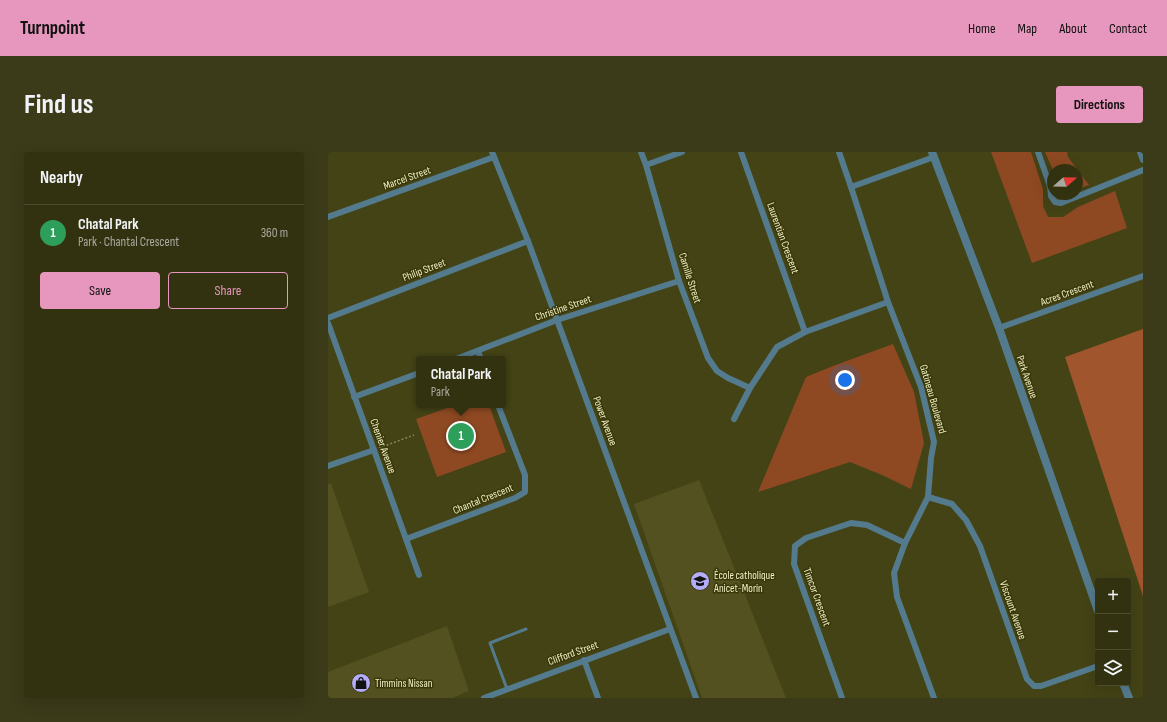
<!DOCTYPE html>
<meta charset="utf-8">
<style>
body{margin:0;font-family:"Sofia Sans Condensed",sans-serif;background:#3b3a19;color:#f1f3f6}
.controls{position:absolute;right:12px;bottom:12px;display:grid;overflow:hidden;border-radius:4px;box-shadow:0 4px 16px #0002}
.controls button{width:36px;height:36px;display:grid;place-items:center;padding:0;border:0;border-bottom:1px solid #4e4d30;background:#333210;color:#f1f3f6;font:20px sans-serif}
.compass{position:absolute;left:719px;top:12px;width:36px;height:36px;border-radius:50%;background:#333210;box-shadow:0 4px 16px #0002;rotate:70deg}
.you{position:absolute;left:517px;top:228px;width:14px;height:14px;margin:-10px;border:3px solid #fff;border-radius:50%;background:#1a73e8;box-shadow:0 0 0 6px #1a73e833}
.badge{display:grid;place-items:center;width:26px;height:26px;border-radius:50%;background:#e797bd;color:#fff;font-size:13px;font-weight:700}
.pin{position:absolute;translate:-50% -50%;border:2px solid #fff;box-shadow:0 1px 4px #0006}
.popup{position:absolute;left:88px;top:204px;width:90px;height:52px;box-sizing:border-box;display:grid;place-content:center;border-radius:4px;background:#333210;filter:drop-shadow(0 1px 3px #0005);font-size:13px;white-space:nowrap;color:#a9aa9f}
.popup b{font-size:15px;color:#f1f3f6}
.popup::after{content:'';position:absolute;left:50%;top:100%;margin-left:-8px;border:8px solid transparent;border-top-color:#333210}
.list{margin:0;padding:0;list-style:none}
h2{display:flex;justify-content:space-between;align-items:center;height:52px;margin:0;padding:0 16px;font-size:17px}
h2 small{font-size:13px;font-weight:400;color:#a9aa9f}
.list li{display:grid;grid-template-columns:26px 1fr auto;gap:12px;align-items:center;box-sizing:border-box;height:56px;padding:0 16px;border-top:1px solid #4e4d30}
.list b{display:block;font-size:15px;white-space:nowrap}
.list p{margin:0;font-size:13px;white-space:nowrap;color:#a9aa9f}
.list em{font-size:13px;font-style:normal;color:#a9aa9f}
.actions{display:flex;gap:8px;padding:12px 16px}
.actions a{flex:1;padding:9px 0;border:1px solid #e797bd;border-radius:4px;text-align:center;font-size:14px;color:#e797bd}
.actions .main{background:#e797bd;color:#111}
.icon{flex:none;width:22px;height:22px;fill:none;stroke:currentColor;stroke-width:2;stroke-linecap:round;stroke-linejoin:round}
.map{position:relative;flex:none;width:815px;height:546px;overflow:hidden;border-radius:4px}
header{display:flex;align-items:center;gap:24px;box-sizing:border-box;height:56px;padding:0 20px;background:#e797bd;color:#111}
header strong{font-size:19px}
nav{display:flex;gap:22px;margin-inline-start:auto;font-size:14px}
.intro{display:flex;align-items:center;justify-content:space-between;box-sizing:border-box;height:96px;padding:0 24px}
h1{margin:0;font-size:28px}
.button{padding:10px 18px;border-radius:4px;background:#e797bd;color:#111;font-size:14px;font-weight:700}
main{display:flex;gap:24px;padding:0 24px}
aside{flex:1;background:#333210;border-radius:4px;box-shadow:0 4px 16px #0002}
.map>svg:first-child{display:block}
.built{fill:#52511f}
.green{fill:#8e4922}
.forest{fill:#a0552c}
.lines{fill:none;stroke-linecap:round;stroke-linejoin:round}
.path{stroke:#858559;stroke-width:1.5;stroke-dasharray:2 2;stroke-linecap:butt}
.service{stroke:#547b8d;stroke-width:3}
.minor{stroke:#547b8d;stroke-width:6}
.tertiary{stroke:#547b8d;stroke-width:8}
.labels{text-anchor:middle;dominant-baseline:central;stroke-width:3;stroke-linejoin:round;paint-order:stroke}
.street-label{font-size:11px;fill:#eeeec5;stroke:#3a3809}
.poi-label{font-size:11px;fill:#eeeec5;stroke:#3a3809;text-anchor:start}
</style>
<header>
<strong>Turnpoint</strong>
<nav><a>Home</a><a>Map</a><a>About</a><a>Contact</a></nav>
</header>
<div class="intro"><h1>Find us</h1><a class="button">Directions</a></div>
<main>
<aside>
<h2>Nearby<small></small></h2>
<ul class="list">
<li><span class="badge" style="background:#2e9e5b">1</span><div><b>Chatal Park</b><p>Park · Chantal Crescent</p></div><em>360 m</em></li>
</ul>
<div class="actions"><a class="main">Save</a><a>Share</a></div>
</aside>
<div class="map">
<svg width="815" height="546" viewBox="0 0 815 546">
<rect width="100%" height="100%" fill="#444316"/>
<g class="built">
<path d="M371 328 416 440 458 546H374L306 352Z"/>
<path d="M3 331 41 440 0 455V332Z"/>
<path d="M119 474 141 539 124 546H0V520Z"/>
</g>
<g class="green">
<path d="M663 0H703L715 37V54L720 65H735L750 55 787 39 799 76 704 111Z"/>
<path d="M717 0H739L740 5 761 33 749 37V18H725Z"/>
<path d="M565 192 586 240 596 291 583 337 554 323 522 310 430 340 478 225 505 214Z"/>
<path d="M128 253H161L178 300 109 325 88 267Z"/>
</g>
<path class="forest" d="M815 177V444L737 205Z"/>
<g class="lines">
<path class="path" d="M51 296 86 283"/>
<path class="service" d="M179 537 162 491 198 477"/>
<g class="minor">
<path d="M164 0 200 89 368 546"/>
<path d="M313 0 318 13 351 129 380 206 389 219 400 226 422 236"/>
<path d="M413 0 477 180"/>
<path d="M511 0 523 35 560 150 593 235 606 290 603 306 600 345 577 391 566 421 569 445 606 546"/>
<path d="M710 0 722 34 723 44 727 50 733 51 815 18"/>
<path d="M812 0 815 8"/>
<path d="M318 13 354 0"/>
<path d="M523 35 606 5"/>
<path d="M0 65 166 5"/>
<path d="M0 166 200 89"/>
<path d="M0 171 91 423"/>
<path d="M671 176 815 124"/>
<path d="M150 199 153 207"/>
<path d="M128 207 229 168 351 129"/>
<path d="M26 245 91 221"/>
<path d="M406 267 422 236 449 195 477 180 560 150"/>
<path d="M0 314 46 298"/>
<path d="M600 345 624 352 638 368 652 394 699 527 706 534H713L770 514"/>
<path d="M78 387 187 346 197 340V323L170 253"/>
<path d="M256 508 270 546"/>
<path d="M156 546 342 477"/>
<path d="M514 546 466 412 467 394 478 386 523 371 539 373 577 391"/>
</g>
<g class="tertiary">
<path d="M604 0 671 176 770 459"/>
<path d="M795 531 801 546"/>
</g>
</g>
<defs>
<symbol id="school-disc" viewBox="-11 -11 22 22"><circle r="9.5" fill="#b3adf9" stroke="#3a3809"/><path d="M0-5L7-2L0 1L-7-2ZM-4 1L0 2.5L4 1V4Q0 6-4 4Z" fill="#111"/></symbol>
<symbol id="shop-disc" viewBox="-11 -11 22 22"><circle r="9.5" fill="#b3adf9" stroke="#3a3809"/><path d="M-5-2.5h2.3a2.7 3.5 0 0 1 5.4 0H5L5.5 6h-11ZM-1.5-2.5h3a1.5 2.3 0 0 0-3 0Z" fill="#111"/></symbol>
</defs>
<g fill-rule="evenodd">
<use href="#school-disc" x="361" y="418" width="22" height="22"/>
<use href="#shop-disc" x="22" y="520" width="22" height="22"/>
</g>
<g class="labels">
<g class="street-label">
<text transform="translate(79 26) rotate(-20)">Marcel Street</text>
<text transform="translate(455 86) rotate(70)">Laurentian Crescent</text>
<text transform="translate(96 118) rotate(-21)">Philip Street</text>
<text transform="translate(362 126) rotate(72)">Camille Street</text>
<text transform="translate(739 141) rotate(-20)">Acres Crescent</text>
<text transform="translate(235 156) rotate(-19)">Christine Street</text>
<text transform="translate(699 225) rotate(71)">Park Avenue</text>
<text transform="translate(605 247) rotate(74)">Gatineau Boulevard</text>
<text transform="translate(277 269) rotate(70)">Power Avenue</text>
<text transform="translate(55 294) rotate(70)">Chenier Avenue</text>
<text transform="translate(155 347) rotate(-22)">Chantal Crescent</text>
<text transform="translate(489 445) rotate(70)">Timcor Crescent</text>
<text transform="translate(685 458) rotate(71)">Viscount Avenue</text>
<text transform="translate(245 501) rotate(-20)">Clifford Street</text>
</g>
<g class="poi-label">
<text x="386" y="423">École catholique<tspan x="386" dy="13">Anicet-Morin</tspan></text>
<text x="47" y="531">Timmins Nissan</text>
</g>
</g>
</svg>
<div class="controls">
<button>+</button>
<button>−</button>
<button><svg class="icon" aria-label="layers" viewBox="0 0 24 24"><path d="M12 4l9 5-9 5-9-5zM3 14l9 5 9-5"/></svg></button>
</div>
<svg class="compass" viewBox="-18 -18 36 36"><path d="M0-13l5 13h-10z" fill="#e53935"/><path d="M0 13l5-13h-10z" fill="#a9aa9f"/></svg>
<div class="you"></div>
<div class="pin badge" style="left:133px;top:284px;background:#2e9e5b">1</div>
<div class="popup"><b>Chatal Park</b>Park</div>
</div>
</main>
